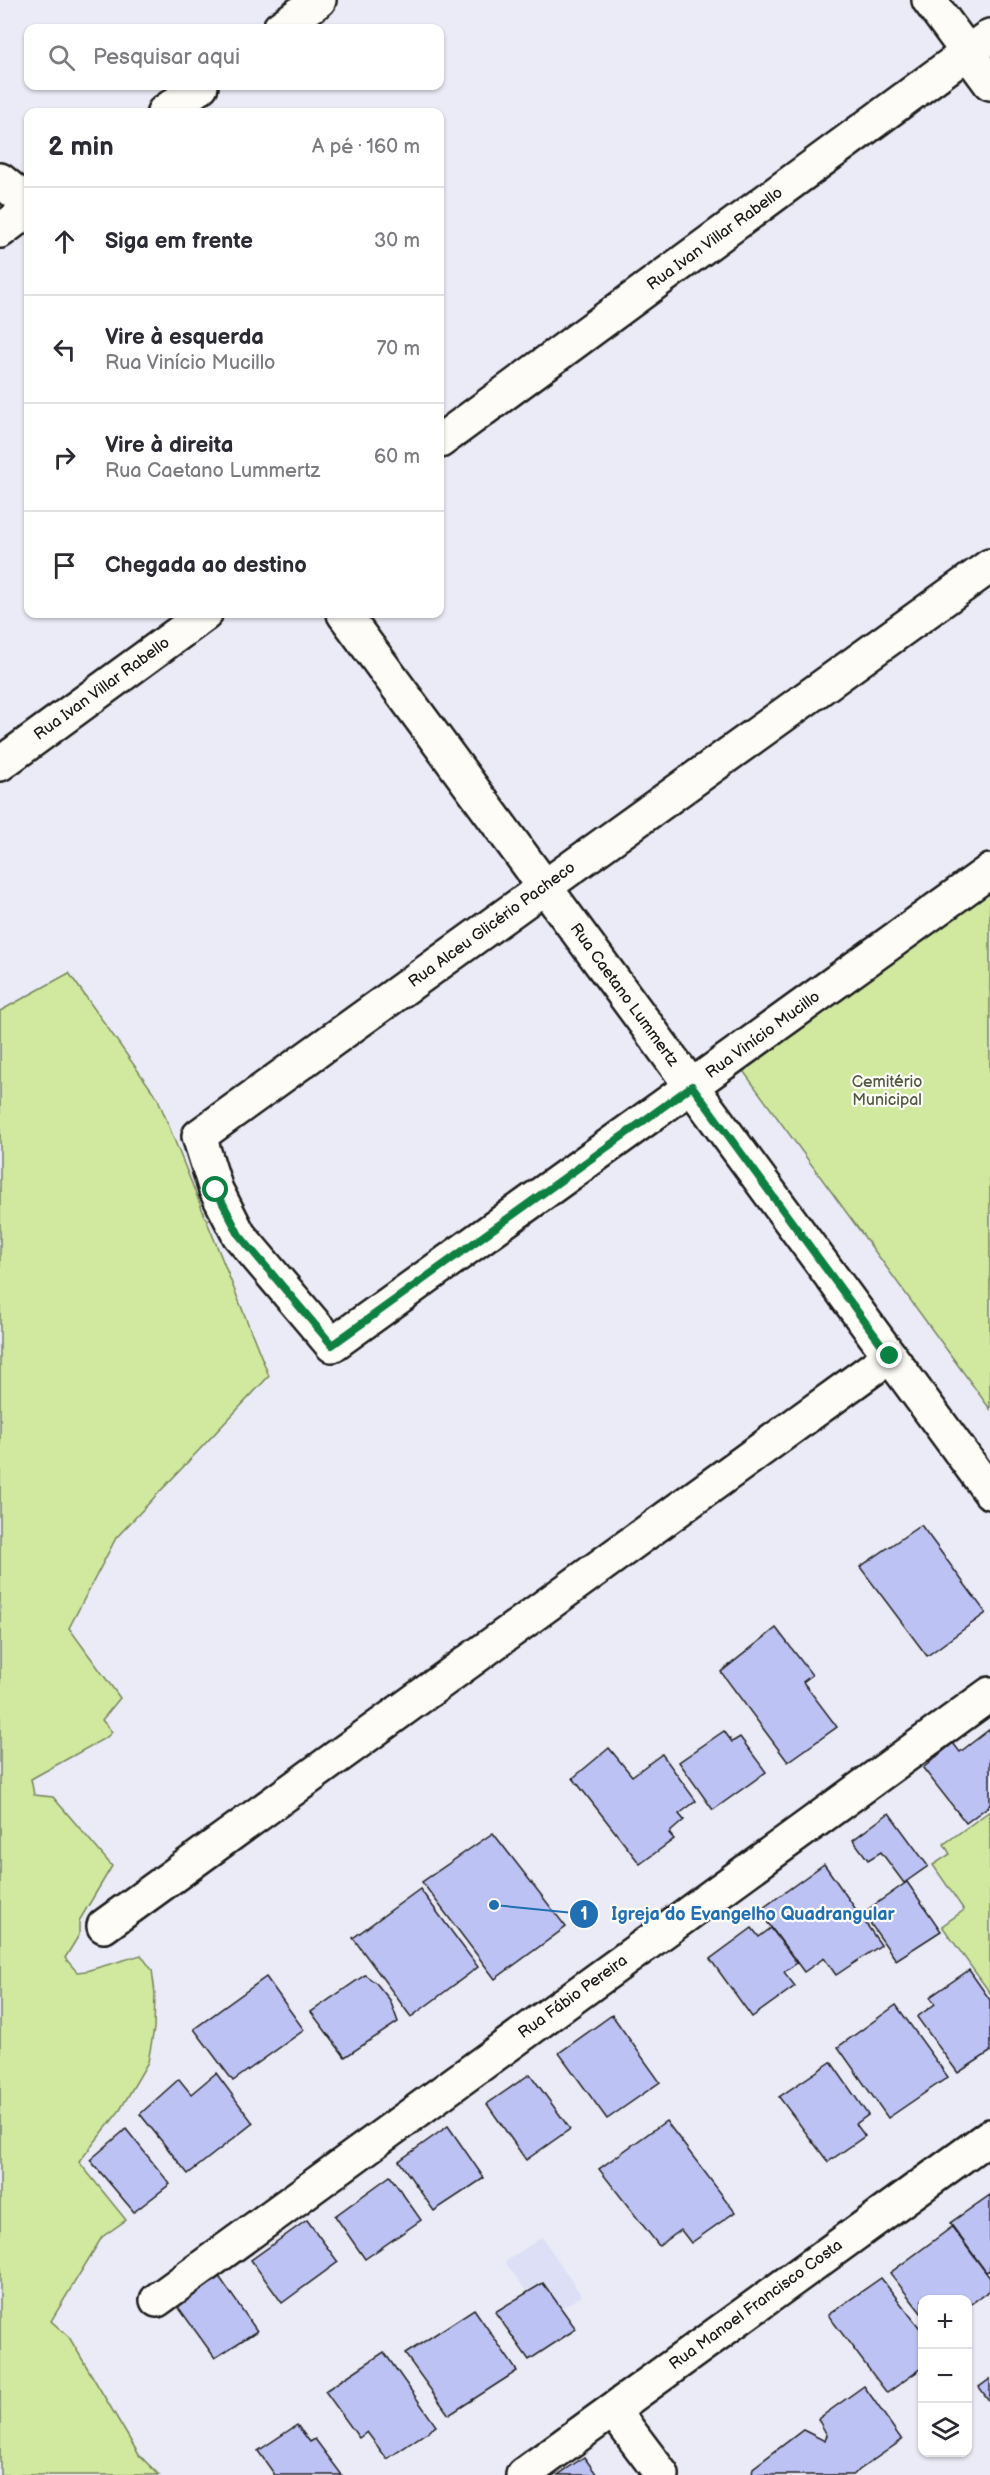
<!DOCTYPE html>
<html lang="pt">
<meta charset="utf-8">
<style>
body{margin:0;font-family:"Balsamiq Sans",sans-serif;background:#f2f2f3;color:#2b2b33}
.controls{position:absolute;right:18px;bottom:18px;display:grid;overflow:hidden;border-radius:12px;box-shadow:0 2px 4px #0004}
.controls button{width:54px;height:54px;display:grid;place-items:center;padding:0;border:0;border-bottom:2px solid #e1e1e2;background:#fff;color:#2b2b33;font:30px sans-serif}
.stop{position:absolute;width:18px;height:18px;margin:-14px;border:4px solid #0b8043;border-radius:50%;background:#fff}
.stop.end{background:#0b8043;border-color:#fff;box-shadow:0 2px 6px #0008}
.list{margin:0;padding:0;list-style:none}
h2{display:flex;justify-content:space-between;align-items:center;height:78px;margin:0;padding:0 24px;font-size:26px}
h2 small{font-size:20px;font-weight:400;color:#7c7c81}
.list li{display:grid;grid-template-columns:39px 1fr auto;gap:18px;align-items:center;box-sizing:border-box;height:108px;padding:0 24px;border-top:2px solid #e1e1e2}
.list b{display:block;font-size:22px;white-space:nowrap}
.list p{margin:0;font-size:20px;white-space:nowrap;color:#7c7c81}
.list em{font-size:20px;font-style:normal;color:#7c7c81}
.icon{flex:none;width:33px;height:33px;fill:none;stroke:currentColor;stroke-width:2;stroke-linecap:round;stroke-linejoin:round}
.map{position:relative;flex:none;width:990px;height:2475px;overflow:hidden}
.search{position:absolute;background:#fff;box-shadow:0 2px 4px #0004;left:24px;top:24px;width:420px;height:66px;display:flex;align-items:center;gap:15px;box-sizing:border-box;padding:0 21px;border-radius:12px;color:#7c7c81;font-size:22px}
.panel{position:absolute;background:#fff;box-shadow:0 2px 4px #0004;left:24px;top:108px;width:420px;height:510px;border-radius:12px}
.map>svg:first-child{display:block}
.built{fill:#dcdff5}
.green{fill:#d0e99f;stroke:#76825e;stroke-width:1.5}
.building{fill:#bdc2f4;stroke:#1c1c1c;stroke-width:1.5}
.lines{fill:none;stroke-linecap:round;stroke-linejoin:round}
.minor-casing{stroke:#1c1c1c;stroke-width:38}
.tertiary-casing{stroke:#1c1c1c;stroke-width:38}
.secondary-casing{stroke:#1c1c1c;stroke-width:38}
.minor{stroke:#fdfcf7;stroke-width:33}
.tertiary{stroke:#fdfcf7;stroke-width:33}
.secondary{stroke:#fdfcf7;stroke-width:33}
.route{stroke:#0b8043;stroke-width:8}
.labels{text-anchor:middle;dominant-baseline:central;stroke-width:4.5;stroke-linejoin:round;paint-order:stroke}
.street-label{font-size:16px;fill:#1c1c1c;stroke:#fdfcf7}
.park-label{font-size:16px;fill:#525a43;stroke:#fdfcf7}
.leader{fill:none;stroke:#1f6fb2;stroke-width:2}
.callout-dot{fill:#1f6fb2;stroke:#fdfcf7;stroke-width:2}
.mark-label{font-size:18px;text-anchor:middle;font-weight:bold;fill:#fff}
.callout-label{font-size:18px;text-anchor:middle;font-weight:bold;fill:#1f6fb2;stroke:#fdfcf7;stroke-width:4.5;stroke-linejoin:round;paint-order:stroke}
</style>
<div class="map">
<svg width="990" height="2475" viewBox="0 0 990 2475">
<rect width="100%" height="100%" fill="#eaebf6"/>
<filter id="ink" filterUnits="userSpaceOnUse"><feTurbulence type="fractalNoise" baseFrequency=".0167" numOctaves="2"/><feDisplacementMap in="SourceGraphic" scale="12" xChannelSelector="R" yChannelSelector="G"/><feConvolveMatrix kernelMatrix="1 2 1 2 8 2 1 2 1" color-interpolation-filters="sRGB"/></filter>
<g filter="url(#ink)">
<path class="built" d="M542 2237 582 2296 561 2308 543 2283 527 2292 505 2262Z"/>
<g class="green">
<path d="M990 893V1409L741 1068Z"/>
<path d="M69 973 158 1099 269 1376 116 1538 69 1628 120 1698 102 1720 112 1732 107 1737 31 1779 34 1795 53 1797 112 1866 79 1921V1935L65 1958 77 1972 86 1971 141 1955 152 1970 155 1993 154 2029 148 2062 120 2110 79 2162 126 2220 102 2237 51 2321 69 2337 139 2455 159 2475H0V1011Z"/>
<path d="M990 1811V1993L942 1926 964 1910 933 1865 950 1854 944 1844Z"/>
</g>
<g class="building">
<path d="M921 1525 986 1613 927 1656 860 1567Z"/>
<path d="M776 1628 812 1675 803 1682 837 1727 788 1762 721 1672Z"/>
<path d="M990 1729V1805L966 1823 923 1768 953 1743 960 1752Z"/>
<path d="M724 1731 732 1742 740 1737 766 1772 713 1810 679 1762Z"/>
<path d="M609 1748 632 1776 662 1754 696 1801 679 1814 684 1820 669 1833 674 1839 640 1864 573 1778Z"/>
<path d="M889 1813 928 1866 904 1883 881 1852 868 1860 853 1840Z"/>
<path d="M493 1833 566 1927 495 1979 422 1882Z"/>
<path d="M824 1864 881 1945 836 1975 824 1958 804 1972 759 1911Z"/>
<path d="M907 1882 941 1931 896 1960 863 1913Z"/>
<path d="M420 1889 478 1967 411 2017 353 1938Z"/>
<path d="M752 1928 759 1937 771 1928 797 1963 784 1972 795 1986 752 2017 710 1959Z"/>
<path d="M969 1970 990 2000V2052L958 2073 917 2017 935 2004 930 1997Z"/>
<path d="M365 1975 376 1983 390 2000 398 2022 345 2057 311 2012Z"/>
<path d="M266 1977 304 2030 233 2081 194 2029Z"/>
<path d="M896 2005 948 2077 888 2118 838 2047Z"/>
<path d="M612 2015 660 2082 607 2119 559 2053Z"/>
<path d="M831 2062 868 2115 856 2124 865 2136 828 2162 779 2097Z"/>
<path d="M216 2073 253 2123 188 2174 140 2114 179 2079 191 2094Z"/>
<path d="M530 2074 570 2129 526 2160 487 2104Z"/>
<path d="M666 2121 735 2212 691 2243 681 2230 659 2246 599 2169Z"/>
<path d="M448 2126 484 2178 434 2211 399 2161Z"/>
<path d="M126 2129 170 2184 134 2212 90 2160Z"/>
<path d="M390 2176 421 2220 365 2259 335 2216Z"/>
<path d="M990 2195V2270L986 2272 950 2223Z"/>
<path d="M307 2220 338 2262 282 2303 251 2260Z"/>
<path d="M952 2227 990 2278V2290L968 2306V2300H922V2314L890 2273Z"/>
<path d="M218 2275 257 2331 215 2358 176 2304Z"/>
<path d="M881 2278 922 2331V2368L887 2393 828 2315Z"/>
<path d="M543 2283 576 2329 529 2360 495 2312Z"/>
<path d="M474 2309 517 2371 449 2415 405 2354Z"/>
<path d="M384 2352 436 2426 387 2459 367 2432 359 2438 325 2391Z"/>
<path d="M990 2379V2402L979 2387Z"/>
<path d="M864 2386 902 2440 852 2475H752L753 2468 803 2430 825 2441 827 2435 818 2419Z"/>
<path d="M297 2425 310 2442 315 2439 342 2475H275L258 2451Z"/>
<path d="M584 2457 597 2475H558Z"/>
</g>
<g class="lines">
<defs>
<g id="minor">
<path d="M280 28 319 0"/>
<path d="M164 112 201 86"/>
<path d="M0 231 28 210"/>
<path d="M440 441 990 36"/>
<path d="M990 566 199 1136 216 1190 239 1235 332 1345 990 871"/>
<path d="M0 764 205 614"/>
<path d="M104 1926 890 1356"/>
<path d="M157 2300 990 1694"/>
<path d="M613 2410 662 2475"/>
<path d="M523 2475 990 2136"/>
</g>
<g id="tertiary">
<path d="M0 180 28 203"/>
<path d="M344 614 990 1492"/>
</g>
<path id="secondary" d="M929 0 990 83"/>
</defs>
<use href="#minor" class="minor-casing"/>
<use href="#tertiary" class="tertiary-casing"/>
<use href="#secondary" class="secondary-casing"/>
<use href="#minor" class="minor"/>
<use href="#tertiary" class="tertiary"/>
<use href="#secondary" class="secondary"/>
</g>
</g>
<g class="lines" filter="url(#ink)">
<path class="route" d="M216 1190 239 1235 332 1345 692 1086 890 1356"/>
</g>
<g class="labels">
<g class="street-label">
<text transform="translate(715 239) rotate(-36)">Rua Ivan Villar Rabello</text>
<text transform="translate(102 689) rotate(-36)">Rua Ivan Villar Rabello</text>
<text transform="translate(492 925) rotate(-36)">Rua Alceu Glicério Pacheco</text>
<text transform="translate(624 995) rotate(54)">Rua Caetano Lummertz</text>
<text transform="translate(763 1035) rotate(-36)">Rua Vinício Mucillo</text>
<text transform="translate(573 1997) rotate(-36)">Rua Fábio Pereira</text>
<text transform="translate(756 2305) rotate(-36)">Rua Manoel Francisco Costa</text>
</g>
<g class="park-label">
<text x="887" y="1082">Cemitério<tspan x="887" dy="18">Municipal</tspan></text>
</g>
</g>
<path class="leader" d="M494 1905L584 1914"/>
<g class="callout-dot">
<circle cx="494" cy="1905" r="6"/>
<circle cx="584" cy="1914" r="15"/>
</g>
<g class="mark-label">
<text x="584" y="1920">1</text>
</g>
<g class="callout-label">
<text x="753" y="1920">Igreja do Evangelho Quadrangular</text>
</g>
</svg>
<div class="controls">
<button>+</button>
<button>−</button>
<button><svg class="icon" aria-label="layers" viewBox="0 0 24 24"><path d="M12 4l9 5-9 5-9-5zM3 14l9 5 9-5"/></svg></button>
</div>
<div class="stop" style="left:216px;top:1190px"></div>
<div class="stop end" style="left:890px;top:1356px"></div>
<div class="search"><svg class="icon" aria-label="search" viewBox="0 0 24 24"><circle cx="10" cy="10" r="6"/><path d="M15 15l6 6"/></svg>Pesquisar aqui</div>
<section class="panel">
<h2>2 min<small>A pé · 160 m</small></h2>
<ul class="list">
<li><svg class="icon" aria-label="ahead" viewBox="0 0 24 24"><path d="M12 20V5M6 11l6-6 6 6"/></svg><div><b>Siga em frente</b></div><em>30 m</em></li>
<li><svg class="icon" aria-label="left" viewBox="0 0 24 24"><path d="M17 20v-9H6M10 6l-5 5 5 5"/></svg><div><b>Vire à esquerda</b><p>Rua Vinício Mucillo</p></div><em>70 m</em></li>
<li><svg class="icon" aria-label="right" viewBox="0 0 24 24"><path d="M7 20v-9h11M14 6l5 5-5 5"/></svg><div><b>Vire à direita</b><p>Rua Caetano Lummertz</p></div><em>60 m</em></li>
<li><svg class="icon" aria-label="arrive" viewBox="0 0 24 24"><path d="M6 21V4h12l-3 4 3 4H6"/></svg><div><b>Chegada ao destino</b></div></li>
</ul>
</section>
</div>
